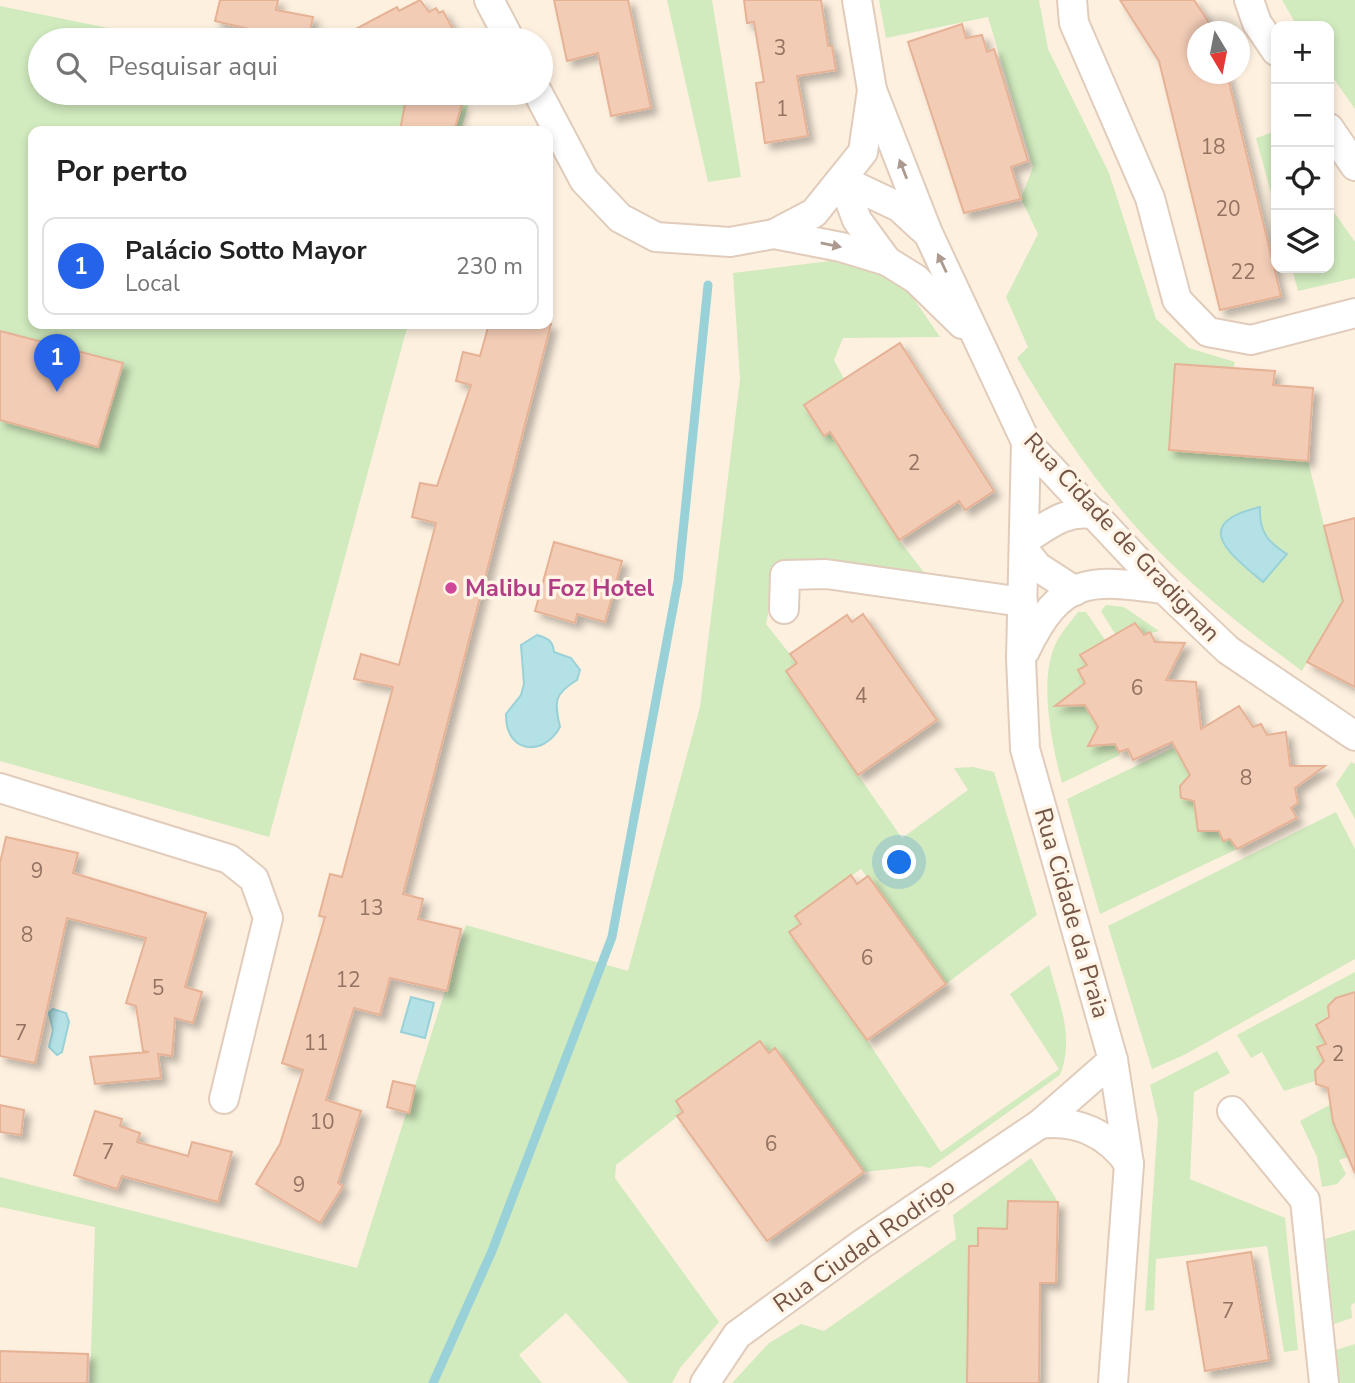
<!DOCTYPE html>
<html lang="pt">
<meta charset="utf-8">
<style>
body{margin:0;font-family:"Nunito Sans",sans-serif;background:#f2f2f2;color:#222}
.controls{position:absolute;right:21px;top:21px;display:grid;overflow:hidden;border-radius:14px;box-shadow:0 4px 10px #0003}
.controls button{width:63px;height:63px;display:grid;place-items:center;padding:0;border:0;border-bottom:2px solid #e0e0e0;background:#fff;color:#222;font:35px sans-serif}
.compass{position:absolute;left:1187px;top:21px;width:63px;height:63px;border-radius:50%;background:#fff;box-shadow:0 4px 10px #0003;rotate:170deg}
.you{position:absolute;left:900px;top:863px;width:24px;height:24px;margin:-18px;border:5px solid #fff;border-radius:50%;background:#1a73e8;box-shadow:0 0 0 10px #1a73e833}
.badge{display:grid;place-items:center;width:46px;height:46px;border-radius:50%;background:#2563eb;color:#fff;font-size:23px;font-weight:700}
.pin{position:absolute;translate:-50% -58px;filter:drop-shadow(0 2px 4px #0008)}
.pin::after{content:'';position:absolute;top:37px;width:24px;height:21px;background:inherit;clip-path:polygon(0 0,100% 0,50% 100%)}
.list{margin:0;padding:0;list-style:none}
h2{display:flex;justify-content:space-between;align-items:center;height:91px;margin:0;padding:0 28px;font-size:30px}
h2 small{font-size:23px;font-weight:400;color:#767676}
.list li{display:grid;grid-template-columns:46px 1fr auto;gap:21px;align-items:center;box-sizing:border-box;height:98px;margin:0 14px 14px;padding:0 14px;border:2px solid #e0e0e0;border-radius:14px}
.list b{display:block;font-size:26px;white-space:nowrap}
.list p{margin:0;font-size:23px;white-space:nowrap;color:#767676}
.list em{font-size:23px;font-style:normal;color:#767676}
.icon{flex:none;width:38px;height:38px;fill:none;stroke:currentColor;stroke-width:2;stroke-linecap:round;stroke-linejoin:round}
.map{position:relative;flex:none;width:1355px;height:1383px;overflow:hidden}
.search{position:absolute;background:#fff;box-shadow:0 4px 10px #0003;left:28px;top:28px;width:525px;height:77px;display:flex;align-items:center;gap:18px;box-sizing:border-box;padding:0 24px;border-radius:38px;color:#767676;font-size:26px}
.panel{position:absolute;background:#fff;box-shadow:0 4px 10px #0003;left:28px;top:126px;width:525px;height:203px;border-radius:14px}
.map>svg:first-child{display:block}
.green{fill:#d1eabe}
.water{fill:#b3e1e6;stroke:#99d1d8;stroke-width:2}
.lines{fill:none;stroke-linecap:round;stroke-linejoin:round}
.stream{stroke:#99d1d8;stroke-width:9}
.building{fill:#f3ccb6;stroke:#e6b296;stroke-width:2;filter:url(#shadow)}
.minor-casing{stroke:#e1ccbb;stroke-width:32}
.minor{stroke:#fff;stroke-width:28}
.oneway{fill:#ac9990}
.hotel-dot{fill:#d1479c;stroke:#fff4e6;stroke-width:2.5}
.labels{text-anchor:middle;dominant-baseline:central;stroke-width:7;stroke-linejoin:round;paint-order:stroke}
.number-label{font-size:21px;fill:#947362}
.street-label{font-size:24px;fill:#745546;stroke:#fff4e6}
.hotel-label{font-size:24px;font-weight:bold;fill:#b23c85;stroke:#fff4e6;text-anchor:start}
</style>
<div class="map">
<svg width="1355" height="1383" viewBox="0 0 1355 1383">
<defs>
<filter id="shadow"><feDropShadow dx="6" dy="6" stdDeviation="3.5" flood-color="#0004"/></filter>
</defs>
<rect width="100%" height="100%" fill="#fdf0df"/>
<g class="green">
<path d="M667 0H712L741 177 708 182Z"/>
<path d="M879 0H1039L1048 49 1109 173 1156 319 1189 348 1235 362 1233 368 1175 364 1169 450 1308 461 1343 601 1302 671C1249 632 1196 591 1151 543 1098 488 1055 423 1017 358L1028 347 1006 297 1038 234 1021 199 1033 167 988 17 886 38Z"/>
<path d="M1282 0H1355V109L1329 72V26H1297Z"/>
<path d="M0 6 167 40H40V93H420L469 103 461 131H33V324H408L269 837 0 761Z"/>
<path d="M1276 131V212L1256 138Z"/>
<path d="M1329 205 1355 242V278L1298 291 1292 268H1329Z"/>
<path d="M830 261 896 273 940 337 843 338 834 360 844 379 804 405 824 436 830 432 899 540 933 584 777 566 766 624 797 663 786 672 902 838 968 790 954 768 973 767 994 772 1037 915 946 984 861 869 795 916 801 924 789 933 867 1040 941 1152 1059 1069 1010 994 1049 965C1059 1003 1075 1036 1060 1075L930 1168 920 1166 864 1172 775 1048 769 1053 760 1041 676 1101 683 1112 616 1165 615 1178 719 1322 680 1368 672 1383H629L566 1313 519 1355 542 1383H90L95 1227 0 1207V1177L357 1268 466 925 628 971 700 707 740 379 733 273Z"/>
<path d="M1106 605 1124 607 1159 631 1144 635 1135 623 1115 634 1101 611Z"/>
<path d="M1078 612H1086L1105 640 1080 655 1087 665 1078 671 1085 683 1071 694 1075 705H1085L1098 727 1092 738 1097 745 1113 741 1120 755 1062 783C1052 745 1038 680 1056 643 1061 632 1071 622 1078 612Z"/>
<path d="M1184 743 1183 762 1190 775 1181 786 1182 798H1195L1202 814 1196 819 1198 830 1217 827 1223 841 1230 839 1237 849 1100 914 1067 799Z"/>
<path d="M1351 762 1355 764V819L1336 784Z"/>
<path d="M1336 812 1355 849V959L1184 1055 1152 1069 1108 926Z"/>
<path d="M1355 972V1000L1347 995 1336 998 1328 1006 1326 1044 1317 1047 1324 1061 1315 1071V1081L1284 1091 1262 1052 1251 1058 1237 1035Z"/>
<path d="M1217 1051 1230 1073 1194 1092 1190 1179 1285 1218 1298 1350 1284 1352 1267 1246 1156 1259 1154 1310 1145 1311 1158 1120 1150 1085Z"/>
<path d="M1331 1104 1348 1157 1339 1160 1346 1174 1337 1184 1322 1187 1317 1157 1300 1121Z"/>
<path d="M1031 1158 1058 1202 1008 1201 1007 1229H978L967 1383H732L769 1343 801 1324 824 1331 956 1239 953 1215Z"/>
<path d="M1355 1230V1302L1351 1306 1352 1318 1334 1324 1325 1239Z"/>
<path d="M1355 1344V1383H1338L1336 1350Z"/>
</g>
<g class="water">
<path d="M1260 507C1259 531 1267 542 1287 554L1263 582C1230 554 1189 524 1260 507Z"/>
<path d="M537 635C548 638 553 641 554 652L571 658 580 670 577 680C554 694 554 701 560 727 543 758 505 753 506 714L521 695 524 684 521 645Z"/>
<path d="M411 997 434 1003 425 1038 401 1032Z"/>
<path d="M53 1009 66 1013 69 1022 62 1052 57 1055 49 1047 53 1030 49 1013Z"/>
</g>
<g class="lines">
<path class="stream" d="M433 1383 492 1251 612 937 678 581 708 285"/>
</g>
<g class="building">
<path d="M220 0H278L276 10 313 17 308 40H247L249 29 215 21Z"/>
<path d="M420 0 429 12 436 8 439 13 443 11 459 40H335L397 7 399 11Z"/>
<path d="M554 0H628L651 108 611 116 598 53 567 61Z"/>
<path d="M744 0H821L828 46H832L836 70 797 76 808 136 765 143 756 83 764 82 754 22 747 23Z"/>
<path d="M1120 0H1194L1215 32H1198V74H1227L1281 296 1220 310 1159 61Z"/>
<path d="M962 24 966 38 982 35 987 52 994 49 1028 161 1011 167 1021 199 964 213 908 42Z"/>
<path d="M407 93 462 104 454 131H400Z"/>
<path d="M489 324H551L403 894 423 899 418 919 461 929 447 991 390 978 380 1015 354 1008 326 1100 361 1111 338 1183 343 1186 320 1223 256 1184 280 1144 303 1070 282 1063 325 917 319 916 330 874 342 877 393 687 354 679 361 654 399 665 436 523 412 517 420 483 437 486 471 385 456 381 463 352 480 356Z"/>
<path d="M0 331 123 363 98 447 0 420Z"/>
<path d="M900 343 994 491 965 510 959 501 899 540 830 432 824 436 804 405Z"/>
<path d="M1175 364 1275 371 1273 385 1313 388 1308 461 1169 450Z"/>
<path d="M1355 518V687L1307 662 1343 601 1324 526Z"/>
<path d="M554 542 622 561 605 622 577 614 575 623 535 611Z"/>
<path d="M863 614 937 720 858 775 786 671 797 663 790 654 847 615 852 622Z"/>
<path d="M1135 623 1144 635 1150 632 1155 642 1185 643 1166 680 1196 682 1201 729 1239 706 1253 727 1261 724 1267 735 1286 732 1290 766H1325L1295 788 1298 803 1291 808 1297 818 1237 849 1230 839 1223 841 1219 831H1198L1194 801 1181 798 1180 786 1190 775 1172 742 1133 760 1128 749 1119 752 1115 744 1088 746 1098 727 1085 705 1055 706 1085 683 1078 670 1087 665 1080 655Z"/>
<path d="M6 837 78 853 73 873 206 913 185 987 202 992 193 1023 175 1018 172 1056 158 1054 161 1078 95 1084 90 1057 149 1052 143 1051 136 1006 126 1003 146 938 67 918 35 1063 0 1056V863Z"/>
<path d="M851 875 857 884 868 876 946 984 867 1040 789 932 801 924 795 916Z"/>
<path d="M1355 992V1173L1333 1122 1328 1088 1316 1084 1315 1071 1324 1061 1317 1047 1326 1044 1316 1025 1329 1017 1328 1006 1336 998Z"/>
<path d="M760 1041 769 1053 775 1048 864 1172 767 1241 677 1116 683 1112 676 1101Z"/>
<path d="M393 1081 415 1086 409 1113 387 1107Z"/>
<path d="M0 1105 24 1110 21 1135 0 1132Z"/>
<path d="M95 1111 122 1119 120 1126 140 1133 137 1142 188 1156 192 1142 232 1152 218 1202 122 1176 117 1189 74 1175Z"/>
<path d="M1008 1201 1058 1202 1056 1283H1040L1039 1383H967L969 1246H978V1228L1007 1229Z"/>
<path d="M1251 1252 1269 1360 1205 1371 1187 1262Z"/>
<path d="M0 1351 88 1354 87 1383H0Z"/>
</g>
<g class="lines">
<defs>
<g id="minor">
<path d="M489 0 510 40"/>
<path d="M1072 0 1074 23 1150 198 1177 300 1208 332 1251 340 1355 313"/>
<path d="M1249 0 1257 23 1276 51"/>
<path d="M872 90 928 233 1026 442 1164 589 1228 650 1355 736"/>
<path d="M538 93 584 180 620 218 656 237 730 242 774 234 841 247 887 261 916 279 962 324"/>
<path d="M1329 128 1355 166"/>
<path d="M842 180 899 207 925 231"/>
<path d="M842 180 857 220 887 261"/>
<path d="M774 234 814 213 863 152 872 90 857 0"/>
<path d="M1026 442 1021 659 1025 749 1113 1060 1129 1164 1113 1383"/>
<path d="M1025 540C1048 525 1068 508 1097 515"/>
<path d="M1025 551 1038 567 1075 591"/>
<path d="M784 609 785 575 826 574 1023 602"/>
<path d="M1025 651C1061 576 1089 579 1164 589"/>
<path d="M0 788 229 859 254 879 268 918 224 1099"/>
<path d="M1232 1111 1305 1200 1324 1383"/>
<path d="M1040 1124C1076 1119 1109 1134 1129 1164"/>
<path d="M705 1383 737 1335 862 1244 1040 1124 1113 1060"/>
</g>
</defs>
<use href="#minor" class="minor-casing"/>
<use href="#minor" class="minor"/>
</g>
<defs><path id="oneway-solid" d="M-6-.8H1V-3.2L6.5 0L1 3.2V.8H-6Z" transform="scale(1.75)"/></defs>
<g class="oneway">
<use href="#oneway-solid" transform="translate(903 169) rotate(-111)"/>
<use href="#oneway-solid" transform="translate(831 245) rotate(11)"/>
<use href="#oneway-solid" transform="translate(942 263) rotate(-115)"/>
</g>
<circle class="hotel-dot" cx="451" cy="588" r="7"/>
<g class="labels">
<g class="number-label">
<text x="780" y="48">3</text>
<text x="782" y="109">1</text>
<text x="1213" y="147">18</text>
<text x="1228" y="209">20</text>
<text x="1243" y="272">22</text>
<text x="914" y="463">2</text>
<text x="1137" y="688">6</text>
<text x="861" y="696">4</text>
<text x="1246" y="778">8</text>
<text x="37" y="871">9</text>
<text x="371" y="908">13</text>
<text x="27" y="935">8</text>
<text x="867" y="958">6</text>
<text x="348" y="980">12</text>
<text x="158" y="988">5</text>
<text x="21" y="1033">7</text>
<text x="316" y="1043">11</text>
<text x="1338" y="1054">2</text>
<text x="322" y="1122">10</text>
<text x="771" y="1144">6</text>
<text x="108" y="1152">7</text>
<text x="299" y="1185">9</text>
<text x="1228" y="1311">7</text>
</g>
<g class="street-label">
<text transform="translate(1122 537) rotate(47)">Rua Cidade de Gradignan</text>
<text transform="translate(1072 913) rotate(74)">Rua Cidade da Praia</text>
<text transform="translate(864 1245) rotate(-35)">Rua Ciudad Rodrigo</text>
</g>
<g class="hotel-label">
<text x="465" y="588">Malibu Foz Hotel</text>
</g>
</g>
</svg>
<div class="controls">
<button>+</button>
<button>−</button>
<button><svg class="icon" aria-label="locate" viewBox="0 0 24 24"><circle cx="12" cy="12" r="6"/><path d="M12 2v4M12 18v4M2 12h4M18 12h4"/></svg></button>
<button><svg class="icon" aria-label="layers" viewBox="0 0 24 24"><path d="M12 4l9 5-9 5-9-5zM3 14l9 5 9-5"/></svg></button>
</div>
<svg class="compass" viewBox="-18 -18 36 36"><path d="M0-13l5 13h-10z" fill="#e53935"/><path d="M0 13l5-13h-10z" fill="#767676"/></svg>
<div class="you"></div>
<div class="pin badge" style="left:57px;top:392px">1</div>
<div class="search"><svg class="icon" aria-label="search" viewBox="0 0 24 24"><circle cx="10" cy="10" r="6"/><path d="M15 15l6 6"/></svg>Pesquisar aqui</div>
<section class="panel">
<h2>Por perto<small></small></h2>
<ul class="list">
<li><span class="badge">1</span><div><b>Palácio Sotto Mayor</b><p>Local</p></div><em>230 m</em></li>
</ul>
</section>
</div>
